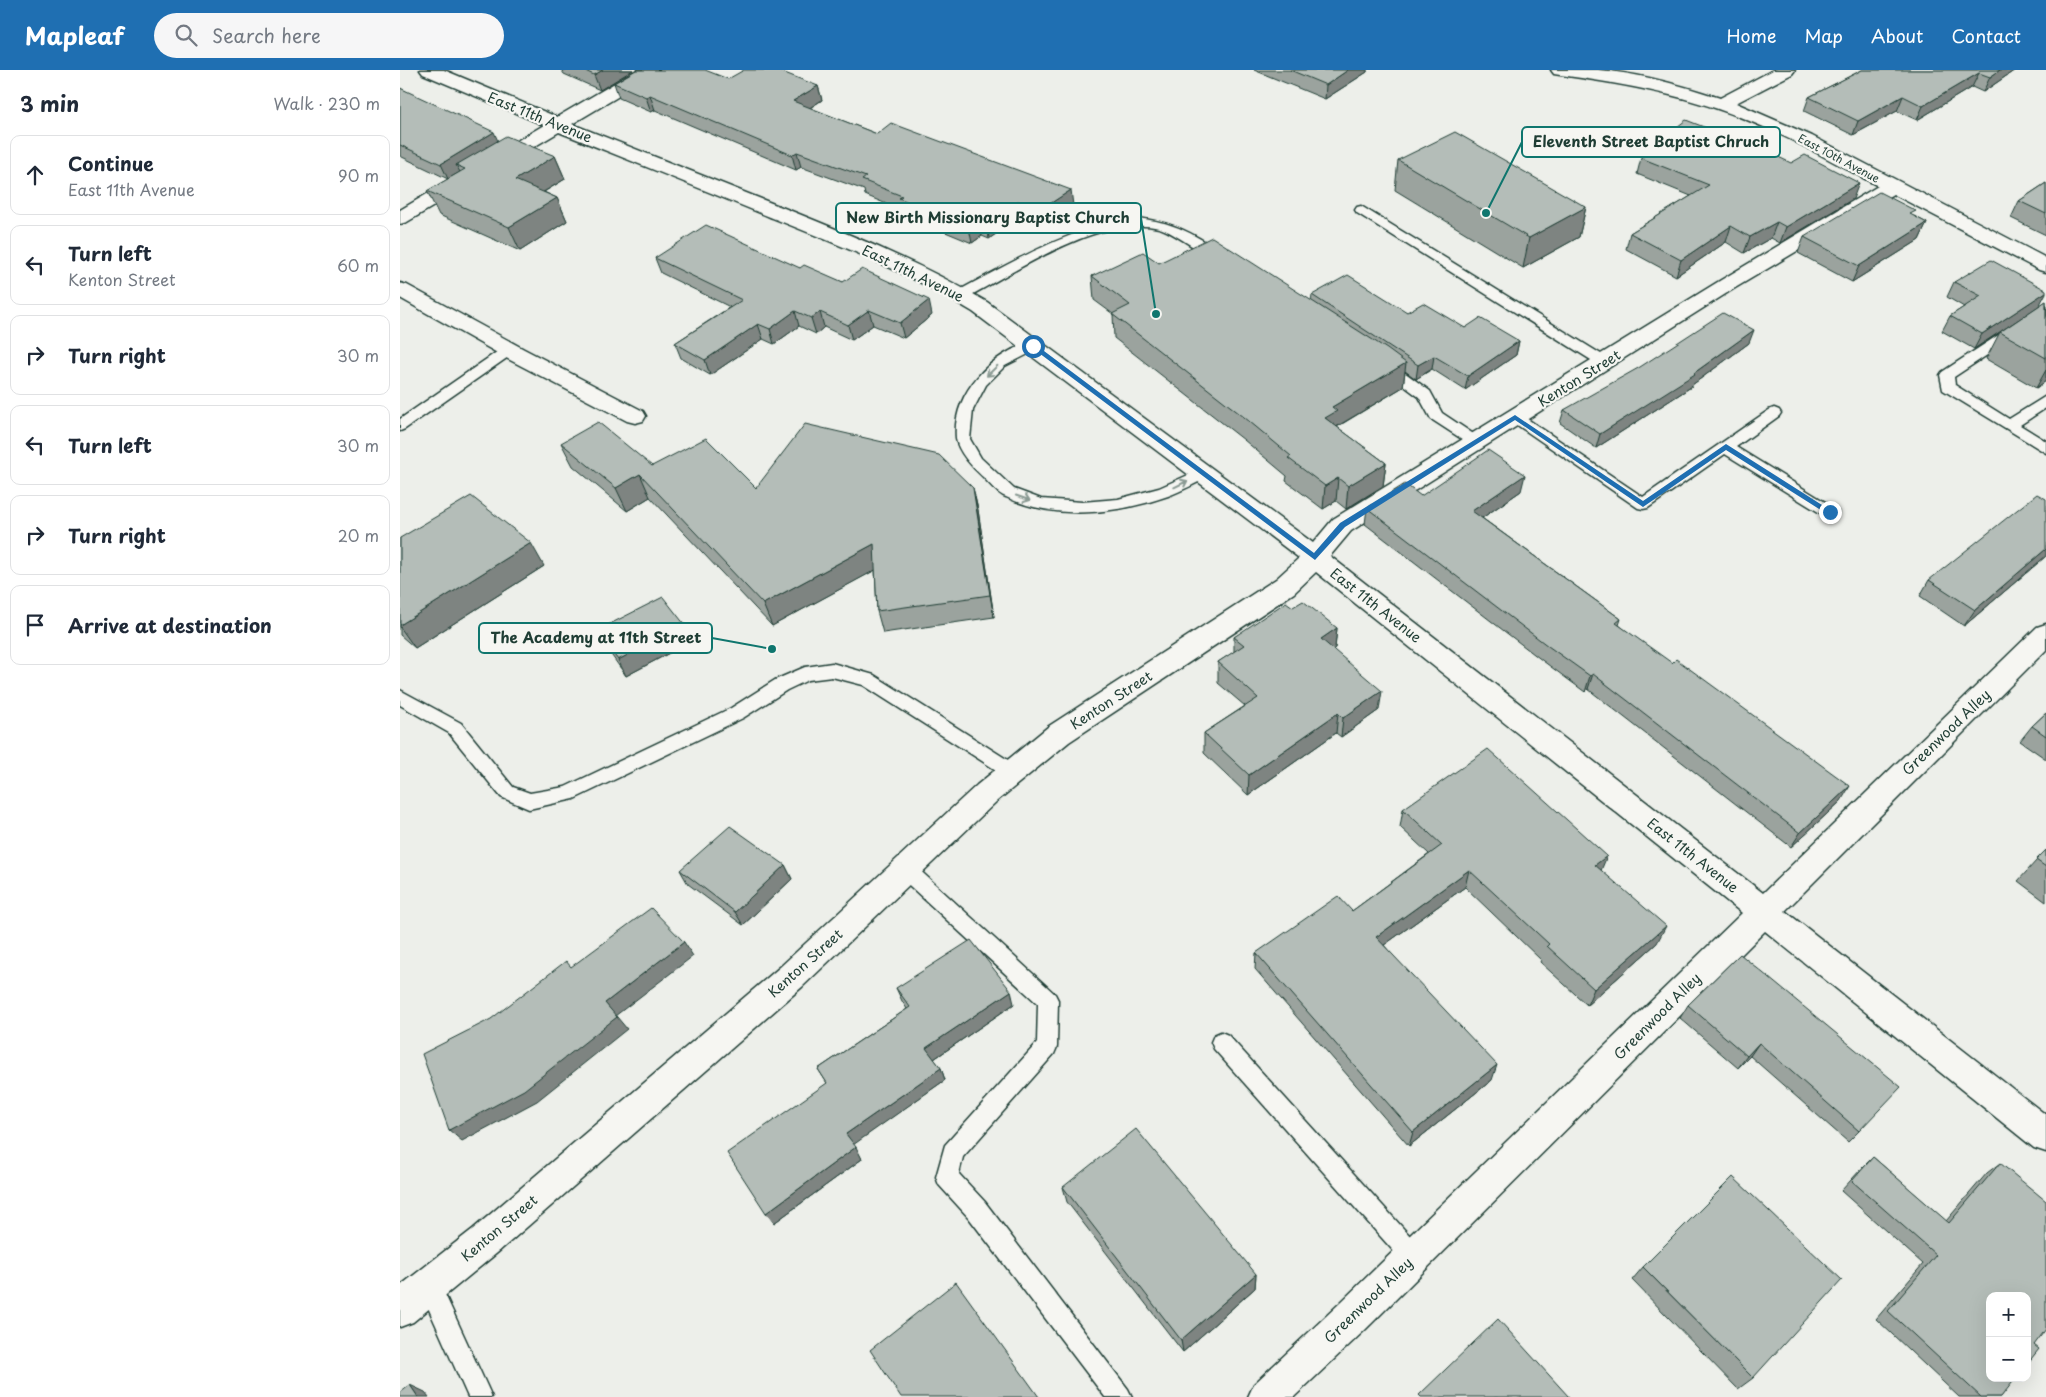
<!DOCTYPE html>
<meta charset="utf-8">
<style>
body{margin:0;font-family:"Playpen Sans",sans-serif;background:#f6f6f7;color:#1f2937}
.controls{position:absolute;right:15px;bottom:15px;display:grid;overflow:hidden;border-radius:10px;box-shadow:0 5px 20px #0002}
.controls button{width:45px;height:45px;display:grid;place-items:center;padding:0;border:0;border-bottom:1px solid #e0e1e3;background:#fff;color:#1f2937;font:25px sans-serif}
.stop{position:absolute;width:15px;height:15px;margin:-11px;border:4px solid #1f6fb2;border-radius:50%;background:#fff}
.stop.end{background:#1f6fb2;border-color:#fff;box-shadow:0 1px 5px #0008}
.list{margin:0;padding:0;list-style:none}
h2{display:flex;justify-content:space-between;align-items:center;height:65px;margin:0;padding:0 20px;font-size:21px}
h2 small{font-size:16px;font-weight:400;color:#747a83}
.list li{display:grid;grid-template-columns:32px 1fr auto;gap:15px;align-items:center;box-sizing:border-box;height:80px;margin:0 10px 10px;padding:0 10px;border:1px solid #e0e1e3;border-radius:10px}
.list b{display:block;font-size:19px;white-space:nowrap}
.list p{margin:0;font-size:16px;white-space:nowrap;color:#747a83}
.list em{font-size:16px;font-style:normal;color:#747a83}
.icon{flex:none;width:28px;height:28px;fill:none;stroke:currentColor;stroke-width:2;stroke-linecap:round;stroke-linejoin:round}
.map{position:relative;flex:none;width:1646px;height:1327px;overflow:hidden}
header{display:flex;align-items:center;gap:30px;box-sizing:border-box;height:70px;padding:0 25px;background:#1f6fb2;color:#fff}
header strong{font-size:24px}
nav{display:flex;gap:28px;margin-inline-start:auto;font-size:18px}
.search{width:350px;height:45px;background:#f6f6f7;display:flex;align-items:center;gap:12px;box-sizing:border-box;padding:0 18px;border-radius:28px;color:#747a83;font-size:19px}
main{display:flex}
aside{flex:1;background:#fff}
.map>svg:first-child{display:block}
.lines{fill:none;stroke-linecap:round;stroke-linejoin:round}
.lane-casing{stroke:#1f3d34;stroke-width:3}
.street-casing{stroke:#1f3d34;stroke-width:3}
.lane{fill:#f6f6f2;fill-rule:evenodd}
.street{fill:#f6f6f2;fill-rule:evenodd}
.wall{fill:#9ba39e;stroke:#1f3d34}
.shaded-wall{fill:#7e8481;stroke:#1f3d34}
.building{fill:#b4bdb8;stroke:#1f3d34}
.oneway{stroke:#8a9a93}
.route{fill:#1f6fb2}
.labels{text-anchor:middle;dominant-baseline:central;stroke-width:4.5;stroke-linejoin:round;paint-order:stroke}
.far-street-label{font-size:11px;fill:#1f3d34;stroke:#f6f6f2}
.street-label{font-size:14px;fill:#1f3d34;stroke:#f6f6f2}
.leader{fill:none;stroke:#0f766e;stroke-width:2}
.callout-dot{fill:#0f766e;stroke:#f6f6f2;stroke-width:2}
.callout{fill:#f6f6f2;stroke:#0f766e;stroke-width:2}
.callout-label{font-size:15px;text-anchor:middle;font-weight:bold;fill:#1f3d34}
</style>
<header>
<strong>Mapleaf</strong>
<div class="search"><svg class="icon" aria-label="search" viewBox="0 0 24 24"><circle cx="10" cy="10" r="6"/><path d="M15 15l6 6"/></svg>Search here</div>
<nav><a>Home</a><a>Map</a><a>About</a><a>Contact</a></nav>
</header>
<main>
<aside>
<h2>3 min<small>Walk · 230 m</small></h2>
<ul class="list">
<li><svg class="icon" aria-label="ahead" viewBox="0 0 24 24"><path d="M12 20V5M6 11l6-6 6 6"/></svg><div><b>Continue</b><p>East 11th Avenue</p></div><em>90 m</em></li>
<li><svg class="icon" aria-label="left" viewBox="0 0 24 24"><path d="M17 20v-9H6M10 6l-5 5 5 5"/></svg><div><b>Turn left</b><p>Kenton Street</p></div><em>60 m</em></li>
<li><svg class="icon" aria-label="right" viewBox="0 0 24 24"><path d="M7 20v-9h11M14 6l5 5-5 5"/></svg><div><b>Turn right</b></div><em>30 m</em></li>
<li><svg class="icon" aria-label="left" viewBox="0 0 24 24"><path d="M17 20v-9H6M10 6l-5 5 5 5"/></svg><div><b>Turn left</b></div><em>30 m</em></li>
<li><svg class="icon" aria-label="right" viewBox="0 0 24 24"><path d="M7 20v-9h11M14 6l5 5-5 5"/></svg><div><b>Turn right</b></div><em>20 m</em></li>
<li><svg class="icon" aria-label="arrive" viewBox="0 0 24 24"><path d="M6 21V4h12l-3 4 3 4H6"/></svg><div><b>Arrive at destination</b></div></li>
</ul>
</aside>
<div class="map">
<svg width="1646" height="1327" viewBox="0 0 1646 1327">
<rect width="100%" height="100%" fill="#edefea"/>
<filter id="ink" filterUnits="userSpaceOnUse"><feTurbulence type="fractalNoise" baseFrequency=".02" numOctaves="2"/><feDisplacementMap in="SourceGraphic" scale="10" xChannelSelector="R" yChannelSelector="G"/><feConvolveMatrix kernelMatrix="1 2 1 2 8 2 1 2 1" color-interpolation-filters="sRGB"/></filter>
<g filter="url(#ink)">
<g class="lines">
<defs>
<g id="lane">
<path d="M961 136 1209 289 1211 292 1209 295H1199L957 143 955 140 957 137Z"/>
<path d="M735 148C766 151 783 158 809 174 814 178 820 181 824 186L823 189C809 192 776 162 759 158 701 144 616 201 566 228H556L554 225 556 222C614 191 669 158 735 148Z"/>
<path d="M1646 236V246L1554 307 1555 315 1609 349 1646 326V338L1620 355 1646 371V383L1543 320 1540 305 1542 302 1641 237Z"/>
<path d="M633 272 638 273 640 276 638 279 605 296 586 315 573 340 570 369 581 388 614 419 641 429 682 432 718 429 759 418 804 398 809 399 812 403 809 407C796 413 782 421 768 426 717 444 656 451 606 427 597 424 590 414 583 407 574 399 557 381 556 368 552 323 592 282 633 272Z"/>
<path d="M109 276 114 277 116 280 114 283 5 359 0 361V349L104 277Z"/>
<path d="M984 290 989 291 1030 321 1042 343 1081 369 1083 372 1081 375H1071L1031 349 1019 327 979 297 977 294 979 291Z"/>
<path d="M1374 338 1379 340 1381 343 1379 346 1336 377 1435 438 1438 442 1435 446 1430 447 1425 446 1325 384 1248 438 1243 439 1238 438 1110 350 1108 347 1110 344H1120L1243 427 1369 340Z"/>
<path d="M432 593 474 605 619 697 622 702 619 707 613 709 607 707 463 615 432 607 408 610 387 620 343 648 174 729 129 739 101 727 49 663 0 635V620L61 653 113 717 130 723 165 717 331 638 375 610 405 597Z"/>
<path d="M506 792 513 794 655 924 658 930 657 977 654 984 563 1087 559 1104 585 1132 728 1319 732 1327H705L569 1148 539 1115 536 1107 545 1075 637 973 638 934 499 806 497 800 499 794Z"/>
<path d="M821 962 828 965 1021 1178 1024 1186 1021 1194 1013 1197 1005 1194 814 979 811 972 814 965Z"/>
<path d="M29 1204 37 1207 92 1327H68L18 1215 21 1207Z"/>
</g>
<g id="street">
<path d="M20 0H44L157 47 237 0H259L256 4 172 54C243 82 313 110 384 138 454 166 523 194 587 232L913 473 933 449 1321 210 1478 116C1437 94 1396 70 1352 52 1291 26 1226 14 1160 5L1154 4 1151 0C1167 0 1183 0 1198 0 1238 3 1281 15 1320 28L1373 0H1395L1392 4 1336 33 1412 66 1646 188V202L1639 200 1493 124 1335 218 951 461 930 486 1363 823 1637 557 1646 554V580L1385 841 1646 1045V1082L1634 1078 1365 861 966 1259 894 1327H848L854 1314 940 1233 1342 843 916 502 894 523 669 672 597 731 402 917 97 1183 13 1252 0 1257V1216L73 1159 380 897 577 715 649 656 876 509 899 488 573 242C508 202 440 175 370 147 300 118 229 90 159 62L7 152 0 154V140L144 55 23 4Z"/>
<path d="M0 213 7 215 124 279 243 341 246 346 243 351 235 353 227 351 108 289 0 228Z"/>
</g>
</defs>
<use href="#lane" class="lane-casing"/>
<use href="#street" class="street-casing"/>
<use href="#lane" class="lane"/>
<use href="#street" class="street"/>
</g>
<g class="wall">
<path d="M161 0H233L200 20 164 4 162 1Z"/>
<path d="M854 0H967V2L925 29Z"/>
<path d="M1462 0H1615L1583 22 1572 17 1517 50 1497 41 1453 65 1404 41 1409 27Z"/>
<path d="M328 9 418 16 422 30 410 38 477 64 673 135 641 156 620 146 589 169 582 166 572 173 502 144 501 140 465 125 464 120 401 97 396 100 255 40 251 42 219 28 214 13Z"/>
<path d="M0 18 98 71 155 86 165 109 144 122 157 128 167 151 120 181 39 145 27 121 48 109 0 86Z"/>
<path d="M1255 74 1453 129 1380 173 1371 168 1344 183 1326 172 1276 206 1226 179 1230 163 1291 126 1237 104 1241 88 1254 77Z"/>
<path d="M998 90 1186 137 1179 167 1123 198 995 120Z"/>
<path d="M1646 113V165L1611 148 1619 131Z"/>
<path d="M1514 146 1527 153 1519 170 1452 212 1398 183 1404 167Z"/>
<path d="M255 188 400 198 443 212 532 245 504 268 473 255 452 270 424 257 416 264 399 256 374 274 363 269 310 305 281 288 275 273 330 237 261 203Z"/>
<path d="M759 193 911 231 912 225 1007 242 1065 258 1119 271 1116 285 1065 320 1032 299 1016 309 1005 301 1003 317 937 357 986 393 983 416 946 439 936 431 923 439 886 411 887 406 844 370 714 268 713 244 694 230 692 206Z"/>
<path d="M1554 212 1639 236 1646 231V311L1636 318 1586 289 1600 262 1638 237 1574 279 1542 261 1550 246 1564 237 1547 227Z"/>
<path d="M1349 273 1292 315 1291 317 1196 378 1160 353 1164 340Z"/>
<path d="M161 373 252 396 356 418H573L578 440 594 547 483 563 477 541 475 500 372 556 250 427 227 441 173 396Z"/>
<path d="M1121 421 1082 448 1221 549 1219 555 1441 731 1391 777 1188 619 1185 622 1143 591 965 454 967 438 1021 426Z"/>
<path d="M0 468 144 496 15 578 0 565Z"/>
<path d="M1646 486 1564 556 1520 526 1529 510Z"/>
<path d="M893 537 937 558 935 578 933 579 979 640 941 667 936 663 848 725 804 683V663L845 636 818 613V592L834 582V567Z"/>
<path d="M196 561 292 571 226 606 205 576Z"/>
<path d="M1646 643V689L1620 671 1632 656Z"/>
<path d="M1003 739 1201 800 1257 873 1187 935 1140 892 1141 890 1065 817 984 875 1092 1010 1009 1076 855 899 856 883 952 841 1029 784 1000 757Z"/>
<path d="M1646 780V832L1618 811Z"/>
<path d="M385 795 392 809 343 855 288 814 280 800Z"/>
<path d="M1340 884 1459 1061 1448 1072 1350 986 1338 998 1280 948 1288 935Z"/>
<path d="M496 918 614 934 534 989 541 998 545 1010 453 1074 462 1089 374 1153 427 1013 418 999 507 939 502 931Z"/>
<path d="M1473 1087 1546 1151 1587 1103 1600 1093 1634 1275 1601 1327H1559L1476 1249 1523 1194 1441 1121 1462 1098Z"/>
<path d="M663 1117 856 1204 855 1218 783 1282 667 1132Z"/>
<path d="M1243 1197 1353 1308 1338 1319 1232 1210Z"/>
</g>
<g class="shaded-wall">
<path d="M203 0H233L200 20 194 5Z"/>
<path d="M948 0H967V2L925 29 926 15Z"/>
<path d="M1600 0H1615L1583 22 1590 7Z"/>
<path d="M1579 3 1572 17 1517 50 1523 36Z"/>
<path d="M418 16 422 30 397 46 393 31Z"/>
<path d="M250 25 255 40 251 42 246 27Z"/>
<path d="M1503 26 1497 41 1453 65 1458 51Z"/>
<path d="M94 62 101 78 56 95 60 102 48 109 41 94Z"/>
<path d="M397 82 401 97 396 100 392 85Z"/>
<path d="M155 86 165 109 125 133 115 110Z"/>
<path d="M1459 113 1453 129 1380 173 1386 157Z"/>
<path d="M671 120 673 135 641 156 639 141Z"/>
<path d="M157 128 167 151 120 181 109 157Z"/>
<path d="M618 131 620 146 589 169 587 153Z"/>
<path d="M1186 137 1179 167 1123 198 1129 168Z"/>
<path d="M580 150 582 166 572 173 569 158Z"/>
<path d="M1377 152 1371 168 1344 183 1350 167Z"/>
<path d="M1527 153 1519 170 1452 212 1459 196Z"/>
<path d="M1331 156 1326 172 1276 206 1281 190Z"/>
<path d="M1646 222V223L1639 236 1574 279 1582 264Z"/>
<path d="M529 230 532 245 504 268 500 253Z"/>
<path d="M469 240 473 255 452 270 448 255Z"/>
<path d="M395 241 399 256 374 274 370 259Z"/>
<path d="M420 242 424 257 416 264 411 248Z"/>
<path d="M358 254 363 269 310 305 305 290Z"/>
<path d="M1354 260 1349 273 1292 315 1291 317 1196 378 1200 364 1294 303Z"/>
<path d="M1119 271 1116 285 1065 320 1068 306Z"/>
<path d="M1034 286 1032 299 1016 309 1018 295Z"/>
<path d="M1006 293 1003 317 936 357 925 348 932 337Z"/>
<path d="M1646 300V311L1636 318Z"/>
<path d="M986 393 983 416 946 439 948 416Z"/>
<path d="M240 404 250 427 227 441 216 418Z"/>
<path d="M1125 405 1121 421 1069 457 1072 441Z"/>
<path d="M938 408 936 431 923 439 925 416Z"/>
<path d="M573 418 578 440 594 547 590 525Z"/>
<path d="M131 473 144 496 15 578 0 557V555Z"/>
<path d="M474 474 481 497 372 556 363 534Z"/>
<path d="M1646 479V486L1564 556 1575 540Z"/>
<path d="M285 555 292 571 226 606 218 590Z"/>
<path d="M937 558 935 578 919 589 921 569Z"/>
<path d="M1193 604 1188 619 1185 622 1190 606Z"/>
<path d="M982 621 979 640 941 667 943 648Z"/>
<path d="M938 643 936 663 848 725 849 705Z"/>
<path d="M1450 716 1441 731 1391 777 1400 763Z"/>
<path d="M1207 786 1200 803 1195 795Z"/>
<path d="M385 795 392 809 343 855 335 842Z"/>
<path d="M1069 800 1065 817 973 883 976 867Z"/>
<path d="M1266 856 1257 873 1187 935 1194 919Z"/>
<path d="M284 872 293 886 215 946 205 933Z"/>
<path d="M611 921 614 934 531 991 526 978Z"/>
<path d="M217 947 227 959 137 1031 62 1071 49 1060Z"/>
<path d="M1359 973 1350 986 1338 998 1347 986Z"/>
<path d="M1097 995 1092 1010 1009 1076 1013 1062Z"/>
<path d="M541 998 545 1010 453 1075 446 1064Z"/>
<path d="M456 1077 462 1089 374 1153 366 1143Z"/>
<path d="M856 1204 855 1218 783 1282 781 1270Z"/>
<path d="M10 1315 25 1322 29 1327H18Z"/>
</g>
<g class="building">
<path d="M183 0H203L194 5Z"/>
<path d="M236 0H305L328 9 344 0H377L418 16 393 31 477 64 491 53 671 120 639 141 618 131 587 153 580 150 569 158 499 128 502 126 462 110 466 107 397 82 392 85 250 25 246 27 214 13Z"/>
<path d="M890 0H948L926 15Z"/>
<path d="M1462 0H1600L1590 7 1579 3 1523 36 1503 26 1458 51 1409 27Z"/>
<path d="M0 18 94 62 41 94 0 75Z"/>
<path d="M1286 50 1368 82 1391 93 1405 85 1459 113 1386 157 1377 152 1350 167 1331 156 1281 190 1230 163 1309 115 1241 88 1258 75 1255 74Z"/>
<path d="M1055 62 1186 137 1129 168 998 90Z"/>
<path d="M106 66 155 86 115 110 157 128 109 157 27 121 65 99 56 95Z"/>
<path d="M1646 113V144L1619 131Z"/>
<path d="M1479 122 1516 141 1510 144 1527 153 1459 196 1404 167Z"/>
<path d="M306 155 400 198 404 195 443 212 462 199 529 230 500 253 469 240 448 255 420 242 411 248 395 241 370 259 358 254 305 290 275 273 342 230 255 188Z"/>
<path d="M812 167 987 279 1006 293 932 337 937 341 925 348 986 393 948 416 938 408 925 416 888 388 891 386 844 347 712 244 730 235 692 206 743 182 759 193Z"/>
<path d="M1591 190 1646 220V222L1582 264 1550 246 1581 226 1554 212Z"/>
<path d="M948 205 1007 242 1023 233 1065 258 1080 248 1119 271 1068 306 1034 286 1018 295 912 225Z"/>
<path d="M1646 231V288L1600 262Z"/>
<path d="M1323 243 1354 260 1294 303 1295 304 1200 364 1164 340 1240 297Z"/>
<path d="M198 352 252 396 306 368 356 418 405 354 539 385 573 418 590 525 477 541 474 474 363 534 240 404 216 418 161 373Z"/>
<path d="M1088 380 1125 405 1072 441 1221 549 1216 553 1272 593 1276 589 1450 716 1400 763 1193 604 1190 606 1148 576 967 438 1005 414 1021 426Z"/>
<path d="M1637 424 1646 429V479L1575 540 1529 510Z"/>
<path d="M71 426 131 473 0 555V468Z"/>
<path d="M263 527 285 555 218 590 196 561Z"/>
<path d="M903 531 937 558 921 569 982 621 943 648 938 643 849 705 804 663 858 628 818 592 844 575 834 567 886 532 893 537Z"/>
<path d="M1646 643V666L1632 656Z"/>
<path d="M1088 679 1207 786 1195 795 1266 856 1194 919 1147 876 1149 874 1069 800 976 867 1097 995 1013 1062 856 883 938 826 952 841 1042 775 1003 739Z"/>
<path d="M330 756 385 795 335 842 280 800Z"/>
<path d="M1646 780V797L1636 790Z"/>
<path d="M251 838 284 872 205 933 217 947 124 1020 49 1060 22 984 91 949 166 891 171 897Z"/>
<path d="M571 870 611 921 526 978 541 998 446 1064 456 1077 366 1143 327 1083 427 1013 418 999 510 937 496 918Z"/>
<path d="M1340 884 1501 1017 1459 1061 1359 973 1347 986 1288 935Z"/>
<path d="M736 1059 856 1204 781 1270 663 1117Z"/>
<path d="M1473 1087 1549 1153 1600 1093 1646 1131V1259L1634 1275 1639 1279 1627 1294V1226H1590V1308H1616L1601 1327H1581L1488 1241 1536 1185 1452 1111Z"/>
<path d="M1333 1107 1442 1210 1353 1308 1243 1197Z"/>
<path d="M556 1212 639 1327H501L470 1280Z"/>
<path d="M1098 1249 1169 1327H1021L1019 1325Z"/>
<path d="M10 1315 18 1327H0V1323Z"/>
</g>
<defs><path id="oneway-shaft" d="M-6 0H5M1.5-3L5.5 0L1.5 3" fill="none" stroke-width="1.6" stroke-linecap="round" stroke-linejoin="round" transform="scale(1.25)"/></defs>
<g class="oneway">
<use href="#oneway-shaft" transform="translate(592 301) rotate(136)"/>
<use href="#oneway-shaft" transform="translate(781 414) rotate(-26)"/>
<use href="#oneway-shaft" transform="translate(623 428) rotate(19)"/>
</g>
</g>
<path class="route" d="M631 275H636L914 483 940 453 1115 345 1243 431 1326 374 1433 442 1427 444 1326 380 1243 437 1115 350 945 457 915 490 631 277Z"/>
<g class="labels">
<g class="far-street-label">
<text transform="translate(1439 88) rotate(28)">East 10th Avenue</text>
</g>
<g class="street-label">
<text transform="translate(140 47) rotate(22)">East 11th Avenue</text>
<text transform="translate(513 203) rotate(26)">East 11th Avenue</text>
<text transform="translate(1179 308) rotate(-32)">Kenton Street</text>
<text transform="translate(976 535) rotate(38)">East 11th Avenue</text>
<text transform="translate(711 630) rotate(-33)">Kenton Street</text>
<text transform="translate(1546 662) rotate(-44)">Greenwood Alley</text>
<text transform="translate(1293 785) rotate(38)">East 11th Avenue</text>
<text transform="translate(405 893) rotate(-42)">Kenton Street</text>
<text transform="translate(1257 946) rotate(-45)">Greenwood Alley</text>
<text transform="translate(99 1158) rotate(-40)">Kenton Street</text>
<text transform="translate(968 1230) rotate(-44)">Greenwood Alley</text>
</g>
</g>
<path class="leader" d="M1086 143L1122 72M756 244L741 148M372 579L312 568"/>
<g class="callout-dot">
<circle cx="1086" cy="143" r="5"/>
<circle cx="756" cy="244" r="5"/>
<circle cx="372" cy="579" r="5"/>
</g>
<g class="callout">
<rect x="1122" y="57" width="258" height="30" rx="5"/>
<rect x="436" y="133" width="305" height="30" rx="5"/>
<rect x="79" y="553" width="233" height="30" rx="5"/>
</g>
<g class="callout-label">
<text x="1251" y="77">Eleventh Street Baptist Chruch</text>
<text x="588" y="153">New Birth Missionary Baptist Church</text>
<text x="196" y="573">The Academy at 11th Street</text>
</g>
</svg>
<div class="controls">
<button>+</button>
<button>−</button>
</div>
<div class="stop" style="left:633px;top:276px"></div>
<div class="stop end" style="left:1430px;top:442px"></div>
</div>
</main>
